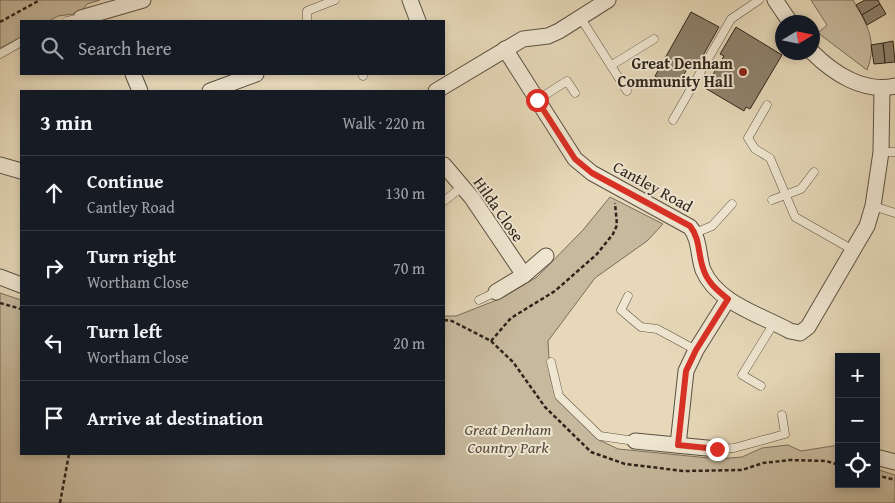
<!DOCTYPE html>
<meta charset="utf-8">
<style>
body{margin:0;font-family:"Gentium Book Plus",serif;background:#20242c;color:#f1f3f6}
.controls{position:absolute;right:15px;bottom:15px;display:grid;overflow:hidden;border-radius:0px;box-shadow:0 2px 8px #0003}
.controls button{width:45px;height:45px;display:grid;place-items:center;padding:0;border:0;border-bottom:1px solid #363941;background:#171b24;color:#f1f3f6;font:25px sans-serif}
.compass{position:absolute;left:775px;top:15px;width:45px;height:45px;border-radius:50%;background:#171b24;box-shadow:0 2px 8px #0003;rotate:80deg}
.stop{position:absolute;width:15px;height:15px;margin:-11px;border:4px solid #d93025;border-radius:50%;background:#fff}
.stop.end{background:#d93025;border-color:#fff;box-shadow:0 1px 5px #0008}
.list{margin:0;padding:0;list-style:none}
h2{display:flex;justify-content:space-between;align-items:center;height:65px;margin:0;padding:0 20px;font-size:21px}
h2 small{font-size:16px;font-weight:400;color:#9ea1a6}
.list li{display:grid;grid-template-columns:32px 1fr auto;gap:15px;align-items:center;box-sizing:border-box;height:75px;padding:0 20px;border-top:1px solid #363941}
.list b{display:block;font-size:19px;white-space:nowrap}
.list p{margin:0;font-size:16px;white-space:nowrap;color:#9ea1a6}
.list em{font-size:16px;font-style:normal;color:#9ea1a6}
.icon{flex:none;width:28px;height:28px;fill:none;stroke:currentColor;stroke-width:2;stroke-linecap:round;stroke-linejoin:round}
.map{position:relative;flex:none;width:895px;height:503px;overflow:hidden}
.search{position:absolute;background:#171b24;box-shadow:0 2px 8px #0003;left:20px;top:20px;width:425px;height:55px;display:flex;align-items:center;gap:12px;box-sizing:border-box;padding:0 18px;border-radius:0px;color:#9ea1a6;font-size:19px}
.panel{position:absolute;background:#171b24;box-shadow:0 2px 8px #0003;left:20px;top:90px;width:425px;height:365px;border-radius:0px}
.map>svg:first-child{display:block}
.green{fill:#c7b99d;stroke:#7a6e5c}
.building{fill:#8e826d;stroke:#2e241b}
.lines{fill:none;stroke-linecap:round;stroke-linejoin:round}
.service-casing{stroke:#5c5142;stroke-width:9}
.minor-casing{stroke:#5c5142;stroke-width:17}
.path{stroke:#2e241b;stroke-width:2.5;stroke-dasharray:4 2.5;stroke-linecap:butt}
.service{stroke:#efe6d1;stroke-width:8}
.minor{stroke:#efe6d1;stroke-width:15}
.route{stroke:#d93025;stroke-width:6}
.poi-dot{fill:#8f2418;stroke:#efe6d1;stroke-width:2}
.labels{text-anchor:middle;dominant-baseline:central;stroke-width:4;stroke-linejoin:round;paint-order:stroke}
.poi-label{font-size:16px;font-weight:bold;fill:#2e241b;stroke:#efe6d1;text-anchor:end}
.street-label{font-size:16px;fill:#2e241b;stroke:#efe6d1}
.park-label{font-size:16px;font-style:italic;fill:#54493c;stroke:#efe6d1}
</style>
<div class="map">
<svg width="895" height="503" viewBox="0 0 895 503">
<rect width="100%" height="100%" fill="#e6d8b8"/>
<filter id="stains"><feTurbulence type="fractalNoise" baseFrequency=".004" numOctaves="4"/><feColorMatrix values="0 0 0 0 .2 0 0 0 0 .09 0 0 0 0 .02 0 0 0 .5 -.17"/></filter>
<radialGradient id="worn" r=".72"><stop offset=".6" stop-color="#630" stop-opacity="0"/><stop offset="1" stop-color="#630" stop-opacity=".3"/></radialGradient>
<g class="green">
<path d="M0 0H100L87 4 81 13 58 16 49 21H21V37L0 48Z"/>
<path d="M811 0H853C867 24 878 42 867 70L818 33 827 25Z"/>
<path d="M610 197 663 224 647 241 595 278 548 341 550 376 557 397 599 440 618 449 719 459 742 457 762 448 788 445 801 451 839 445V484H876V469L895 475V503H0V293L21 300V454H444V316H456L502 298 537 277 583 230Z"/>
</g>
<g class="building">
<path d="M865 0H878L880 4 862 15 856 5Z"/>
<path d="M880 4 886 14 867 25 862 15Z"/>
<path d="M691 12 719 27 696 68 690 64 676 88 655 76Z"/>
<path d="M736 27 782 55 750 109 746 107 744 111 705 88 724 56 720 54Z"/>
<path d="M893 41 895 62 885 63 883 43Z"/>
<path d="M883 43 885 63 874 64 871 45Z"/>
</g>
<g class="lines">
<defs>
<g id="service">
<path d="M580 17 627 91"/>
<path d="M67 21 81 18"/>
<path d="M307 21V11L335 0"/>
<path d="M0 54 21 42"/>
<path d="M612 65 654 39"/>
<path d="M363 74V76"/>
<path d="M537 100 567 81 575 93"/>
<path d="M767 105 748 138 755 149 770 158 795 217 853 250"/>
<path d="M673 120 731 19 759 0"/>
<path d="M881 152H895"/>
<path d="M772 200 801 189 814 172"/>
<path d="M444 201 462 187"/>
<path d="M873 206 895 213"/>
<path d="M695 233 712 226 732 204"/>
<path d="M628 296 621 310 641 327 657 329 696 350"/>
<path d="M479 300 496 292"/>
<path d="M551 362 559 396 600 436 635 441"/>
<path d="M761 386 742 375 774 323"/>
<path d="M717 449 734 448 785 434 782 415"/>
</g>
<g id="minor">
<path d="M410 0 418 21"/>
<path d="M775 0 790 22"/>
<path d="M81 18 143 0"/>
<path d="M505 49 575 159 592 173 690 227C700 239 698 256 703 270 717 303 761 315 790 331L800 333 808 327 867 226 873 206 881 152 882 89"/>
<path d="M812 52C834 74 864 93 895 86"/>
<path d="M133 74 140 91"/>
<path d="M210 91 256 74"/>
<path d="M436 91 523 39 548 36 559 31 608 0"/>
<path d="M0 165 21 171"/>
<path d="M444 165 472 198 524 275"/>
<path d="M0 277 21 285"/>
<path d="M496 292 524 275 546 256"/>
<path d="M635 441 717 449"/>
<path d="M678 445 686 371 696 350 728 299"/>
<path d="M876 457 895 462"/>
</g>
</defs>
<use href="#service" class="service-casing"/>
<use href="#minor" class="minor-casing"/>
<g class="path">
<path d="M0 22 40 0"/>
<path d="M0 303 21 309"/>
<path d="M444 320 452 321 491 341 513 362 545 407 591 452 625 464 684 471 742 470 763 463 790 460 826 461 839 465"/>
<path d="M491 341 511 318 555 291 597 254 613 234 617 225 615 203"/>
<path d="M876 475 895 480"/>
<path d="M60 503 69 454"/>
</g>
<use href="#service" class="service"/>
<use href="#minor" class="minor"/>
</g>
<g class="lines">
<path class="route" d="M537 100 575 159 592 173 690 226C700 238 698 254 703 268 707 282 717 290 728 299L696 350 686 371 678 445 717 449"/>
</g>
<circle class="poi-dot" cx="743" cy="72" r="5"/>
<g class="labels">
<g class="poi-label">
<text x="733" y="63">Great Denham<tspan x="733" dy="18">Community Hall</tspan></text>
</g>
<g class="street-label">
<text transform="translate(653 186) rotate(29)">Cantley Road</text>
<text transform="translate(499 209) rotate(55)">Hilda Close</text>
</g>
<g class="park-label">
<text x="508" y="429">Great Denham<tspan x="508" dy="18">Country Park</tspan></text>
</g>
</g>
<rect width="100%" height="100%" filter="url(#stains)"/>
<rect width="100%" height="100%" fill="url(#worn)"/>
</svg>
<div class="controls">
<button>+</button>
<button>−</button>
<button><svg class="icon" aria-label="locate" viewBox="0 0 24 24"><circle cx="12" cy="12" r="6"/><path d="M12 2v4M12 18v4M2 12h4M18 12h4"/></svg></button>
</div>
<svg class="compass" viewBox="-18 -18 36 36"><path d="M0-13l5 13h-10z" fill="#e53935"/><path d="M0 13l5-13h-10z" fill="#9ea1a6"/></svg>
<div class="stop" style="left:537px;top:100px"></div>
<div class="stop end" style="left:717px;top:449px"></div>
<div class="search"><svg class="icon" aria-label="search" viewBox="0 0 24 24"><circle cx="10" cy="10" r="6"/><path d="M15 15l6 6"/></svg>Search here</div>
<section class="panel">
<h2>3 min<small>Walk · 220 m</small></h2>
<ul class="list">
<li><svg class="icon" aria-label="ahead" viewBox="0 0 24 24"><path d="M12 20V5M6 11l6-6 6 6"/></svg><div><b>Continue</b><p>Cantley Road</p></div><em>130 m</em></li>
<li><svg class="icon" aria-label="right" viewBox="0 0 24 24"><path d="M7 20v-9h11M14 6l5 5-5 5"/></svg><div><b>Turn right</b><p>Wortham Close</p></div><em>70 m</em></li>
<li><svg class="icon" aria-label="left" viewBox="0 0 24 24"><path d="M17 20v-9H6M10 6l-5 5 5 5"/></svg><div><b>Turn left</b><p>Wortham Close</p></div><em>20 m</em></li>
<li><svg class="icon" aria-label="arrive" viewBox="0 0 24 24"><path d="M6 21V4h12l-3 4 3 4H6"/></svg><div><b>Arrive at destination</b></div></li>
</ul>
</section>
</div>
